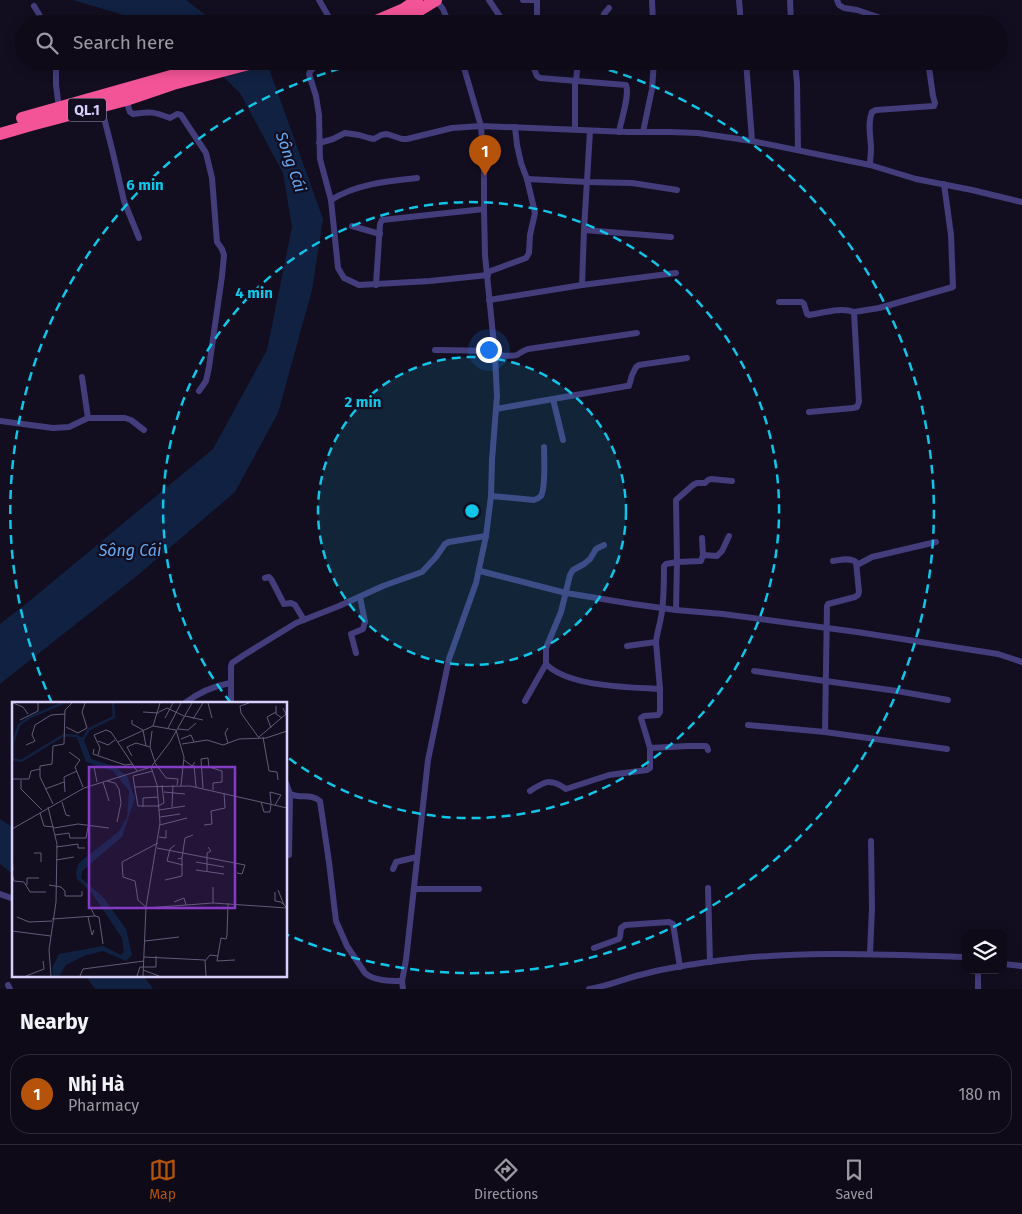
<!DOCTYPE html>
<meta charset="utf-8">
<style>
body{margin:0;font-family:"Fira Sans",sans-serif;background:#1c1825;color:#f1f3f6}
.controls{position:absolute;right:15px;bottom:15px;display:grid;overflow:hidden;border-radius:10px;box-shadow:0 2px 12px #0003}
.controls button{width:45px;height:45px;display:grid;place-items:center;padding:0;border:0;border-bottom:1px solid #2e2b37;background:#0e0a18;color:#f1f3f6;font:25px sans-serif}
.you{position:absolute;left:488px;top:349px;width:18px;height:18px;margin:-12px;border:4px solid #fff;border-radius:50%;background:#1a73e8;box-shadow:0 0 0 8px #1a73e833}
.badge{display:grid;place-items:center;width:32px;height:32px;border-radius:50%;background:#b45309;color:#fff;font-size:16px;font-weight:700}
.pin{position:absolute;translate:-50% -41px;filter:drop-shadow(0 1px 2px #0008)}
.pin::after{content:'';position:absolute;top:26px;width:18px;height:15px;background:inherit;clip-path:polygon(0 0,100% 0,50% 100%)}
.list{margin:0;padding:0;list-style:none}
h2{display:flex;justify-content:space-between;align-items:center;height:65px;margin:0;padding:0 20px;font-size:21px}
h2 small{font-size:16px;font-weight:400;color:#9b9aa2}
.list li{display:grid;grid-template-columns:32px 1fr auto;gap:15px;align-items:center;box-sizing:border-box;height:80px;margin:0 10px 10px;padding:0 10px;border:1px solid #2e2b37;border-radius:20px}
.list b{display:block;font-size:19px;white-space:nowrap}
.list p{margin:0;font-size:16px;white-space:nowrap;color:#9b9aa2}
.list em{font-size:16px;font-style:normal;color:#9b9aa2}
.icon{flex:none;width:28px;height:28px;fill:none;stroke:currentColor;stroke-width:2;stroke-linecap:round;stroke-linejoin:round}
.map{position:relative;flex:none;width:1022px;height:989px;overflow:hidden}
.search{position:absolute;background:#0e0a18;box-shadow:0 2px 12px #0003;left:15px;right:15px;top:15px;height:55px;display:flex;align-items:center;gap:12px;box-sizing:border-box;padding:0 18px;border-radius:28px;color:#9b9aa2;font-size:19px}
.sheet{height:155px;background:#0e0a18}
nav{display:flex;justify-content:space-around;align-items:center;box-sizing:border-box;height:70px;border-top:1px solid #2e2b37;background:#0e0a18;font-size:14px;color:#9b9aa2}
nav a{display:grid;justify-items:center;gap:2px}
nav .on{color:#b45309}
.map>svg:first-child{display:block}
.water{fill:#112142}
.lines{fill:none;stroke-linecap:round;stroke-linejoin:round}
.street{stroke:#433d7c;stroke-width:6}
.highway{stroke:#f35497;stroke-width:12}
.ring{fill:none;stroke:#10c6e8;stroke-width:2.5;stroke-dasharray:9 6}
.labels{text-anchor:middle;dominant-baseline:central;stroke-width:4.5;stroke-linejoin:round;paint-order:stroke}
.shield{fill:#120e20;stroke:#9d96ba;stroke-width:1}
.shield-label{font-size:14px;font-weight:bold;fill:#d8d1fc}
.water-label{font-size:16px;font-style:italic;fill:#66aaf4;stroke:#120e20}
.inset-river{fill:none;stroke:#112142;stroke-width:2.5}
.inset-road{fill:none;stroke:#615c78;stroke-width:1}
.view{fill:#843cc5;fill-opacity:0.15;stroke:#843cc5;stroke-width:2.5}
.inset-edge{fill:none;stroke:#d8d1fc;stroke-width:2.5}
.centre{fill:#10c6e8;stroke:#120e20;stroke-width:2.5}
.ring-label{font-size:15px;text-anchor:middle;font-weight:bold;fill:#10c6e8;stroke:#120e20;stroke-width:4.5;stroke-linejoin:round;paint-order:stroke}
</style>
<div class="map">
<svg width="1022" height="989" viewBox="0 0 1022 989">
<rect width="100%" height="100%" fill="#120e20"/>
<g class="water">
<path d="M73 0H186L217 24H154Z"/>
<path d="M207 61H265L267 63 323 219 312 290 278 413 235 492 138 575 0 684V624L27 603 213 449 267 350 292 227 283 173 240 93Z"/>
<path d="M0 819 14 828V875L0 864Z"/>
<path d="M85 975H143L153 989H95Z"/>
</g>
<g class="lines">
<g class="street">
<path d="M319 0 333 24"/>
<path d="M436 0 443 9 449 24"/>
<path d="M489 0 505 24"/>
<path d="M523 0H534"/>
<path d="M652 0 653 24"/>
<path d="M739 0 741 24"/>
<path d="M790 0 791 24"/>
<path d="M837 0 839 5 844 8 857 10 881 18 911 24"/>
<path d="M34 6 45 24"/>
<path d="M537 17V0"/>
<path d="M604 24V14L609 8"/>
<path d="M56 61V85L59 108"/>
<path d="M333 61C324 63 312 65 309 74L316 96 319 115 320 159 331 200 338 268 344 278 359 285 430 281 488 275"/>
<path d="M531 61 537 76 540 78 626 85C630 95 621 120 619 132"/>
<path d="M746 61 752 141"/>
<path d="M795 61 797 83 798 150"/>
<path d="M575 81V129"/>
<path d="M576 81 578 61"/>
<path d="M126 100 130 112 133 114C149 111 155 112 170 118L177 114 181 115 206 153 212 178 217 242 222 249 224 255 222 276 209 367 206 381 199 391"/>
<path d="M101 106 112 149 124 201 139 238"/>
<path d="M643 132 652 89 654 61"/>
<path d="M319 143 333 139 345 133 359 135 369 138 374 139 381 135 387 134 402 139H407L452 128 481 126 628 132H670L698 133 752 141 870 165 916 179 972 190 1022 202"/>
<path d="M870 165C870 160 871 154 871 149 871 137 867 124 872 112L876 110 934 106 935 103 933 96 928 61"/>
<path d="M527 179 587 182 632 183 677 190"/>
<path d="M331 200C356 184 388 181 417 178"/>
<path d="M352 226 380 234"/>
<path d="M584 230 671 237"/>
<path d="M488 272 526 258 529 253 530 235 535 213 527 179 521 163 517 145 515 127"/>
<path d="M376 285 380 224 382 220 484 209"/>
<path d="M582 285 584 230 590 131"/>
<path d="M489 300 582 285 676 273"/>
<path d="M779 302H802L804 304 807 314 809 315C823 313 841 307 854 312"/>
<path d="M435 350 495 351"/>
<path d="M495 355C501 355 511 357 517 355 522 352 522 351 528 349L637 333"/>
<path d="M82 377 88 418"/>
<path d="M553 399 563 440"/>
<path d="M496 409 627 386H629L632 375 636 367 639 365 687 358"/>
<path d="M809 412 853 408 857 407 859 402 854 312 879 308 953 287 951 235 944 184"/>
<path d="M0 421 53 428 69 427 88 418H125L131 420 144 430"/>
<path d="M491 496 534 500C537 499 539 498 541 496 546 487 544 457 544 447"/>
<path d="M604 545 596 549 590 559 584 564 573 570 570 575 561 612 546 648V664C568 687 629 687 660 689"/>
<path d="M703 555 717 556 722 551 729 536"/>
<path d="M857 565 872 557 936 542"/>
<path d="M480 571 566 593 633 604 676 610 723 614 857 632 998 654 1022 662"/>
<path d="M265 578 269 577 271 579 284 604 291 603 295 605 304 620"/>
<path d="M676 610 677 562 701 561 703 555 702 538"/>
<path d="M627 646 656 642C657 632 661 621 662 611 664 596 664 581 664 566L666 564 677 562 676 500 693 485 697 483H705L708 480 711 479 732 481"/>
<path d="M356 653 351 634 363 629 365 622 360 597"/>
<path d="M754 671 897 691 948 700"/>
<path d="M525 701 546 664"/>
<path d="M185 703C198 693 214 686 230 683"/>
<path d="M231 703V666L232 663 244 655 296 623 339 606 383 586 422 572 436 557 445 544 449 542 486 536"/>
<path d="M748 725 825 732 947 749"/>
<path d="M825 732 827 606 828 604 832 603 855 597 858 595 859 592 856 562C850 557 840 560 833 561"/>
<path d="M650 748 688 746H706L707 747 708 750"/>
<path d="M286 783 290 794C301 799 310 793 320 801L329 862 336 921 347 946 365 973C374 981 390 981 402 981"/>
<path d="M530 791C545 781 550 778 566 789L609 775 647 770 650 768V748L641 718 644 716 658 715 660 712V689L656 642"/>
<path d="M289 855 290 794"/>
<path d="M393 869 396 862 417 857"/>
<path d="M708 888 710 962"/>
<path d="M414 889H479"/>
<path d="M0 894 14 899"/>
<path d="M594 948 619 939 620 937 621 928 625 925 669 922 673 924 680 967"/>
<path d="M870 953 872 908 871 841"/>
<path d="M1003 964 1022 966"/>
<path d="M978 970V989"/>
<path d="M8 985 10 989"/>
<path d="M403 989 402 981 406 960 428 760 449 659 476 583 486 536 491 496 492 460 497 396 495 355 485 255 484 209V171L481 126 462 61"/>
<path d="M589 989C609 986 628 977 648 973 667 968 688 965 708 962 793 950 880 954 966 957"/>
</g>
<g class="highway">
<path d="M369 24 404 9 417 0"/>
<path d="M394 24 413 14 436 0"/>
<path d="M22 118 224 61"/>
<path d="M0 134 31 125 126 100 173 84 260 61"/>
</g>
</g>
<circle cx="472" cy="511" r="154" fill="#10c6e8" fill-opacity=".12"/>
<g class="ring">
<circle cx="472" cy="511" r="154"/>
<path d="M231 703A308 308 0 1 1 287 757"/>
<path d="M52 703A462 462 0 0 1 364 62M580 62A462 462 0 1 1 288 935"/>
</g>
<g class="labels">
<rect class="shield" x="68" y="98.5" width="38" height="23" rx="4"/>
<g class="shield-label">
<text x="87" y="110">QL.1</text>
</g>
<g class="water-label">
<text transform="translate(291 162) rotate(71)">Sông Cái</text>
<text x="130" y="550">Sông Cái</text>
</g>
</g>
<g transform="translate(12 702)">
<rect width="275" height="275" fill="#120e20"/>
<path d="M64 33 71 36 79 57 102 64 115 74 123 96 110 135 70 169 69 176 92 196 114 227 120 253 114 259 91 249 72 254 54 263 47 274H41L40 266 47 252 91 244 109 253 112 250 110 236 79 190 65 177 64 170 67 161 107 129 115 115 117 89 101 69 74 60Z" fill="#112142"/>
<path class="inset-river" d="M51 1 18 15 7 23 1 40V57L9 59 52 33 66 34M70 39 77 27 102 15 101 1"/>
<path class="inset-road" d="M1 1 11 5 16 12M196 1 200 16M237 1 228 4 229 11 247 36M264 4V12L270 16M131 10 147 11M147 10 155 6 172 14M173 14 191 18M153 16 161 1M181 17 191 1M8 18 26 9V1M120 18V22L131 28M141 24 148 1M54 25 66 31 75 26 70 10 73 1M156 26 169 1M216 26 213 31 216 41M259 26 255 15 264 10M166 27 176 28 184 21M131 28 134 44M247 35 274 12 271 6M251 35 257 69 265 70 266 78M169 37 179 33 182 40M86 39 96 43 103 38M106 40 141 24 164 28 172 55 169 84M170 42 195 38 211 43 227 37 254 36 275 29M14 43 23 39 20 33 23 23 39 13 53 12M138 45 140 29M82 47 81 52 113 63 121 62M57 50 68 58 63 65 71 85M86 53 88 46 82 33 94 28 99 30 125 69M120 54 115 45 124 41 138 45 143 60M172 58 180 64 183 60M143 61 154 76 166 77 165 83M182 63 184 85M82 65 85 80M141 69 121 74 123 87 126 104H147M0 77H17L19 69 28 67M9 78V87L30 108M95 79 103 81 107 87 109 101 105 120M91 80 97 99M122 85 178 84 275 106M191 86 189 57 196 56 197 65 210 69V80L201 81V88M33 87 52 80M53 90 52 75 65 69M152 90 173 92M50 100 54 113 58 114M249 100 252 110H258L259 102M41 102 28 75V64L40 62 41 44 52 42 53 8 60 1M259 102 258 90 269 93 263 103M146 104 152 101 150 83M36 105 45 142 44 200 37 248 39 274M131 105V96L146 95M160 105 161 83M147 108 173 104M28 111 32 124 42 125M148 115 168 112M148 123 175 116M192 123 200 122 199 109 213 106 212 91M42 126 66 122 97 126M0 127 72 86 139 65 158 40 180 1M43 133 57 131 58 136H74L76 125M147 135 154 136V128M163 143 158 147 155 159 171 163M44 145 66 142V146H73M145 146 233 163 230 172 225 171M22 151H29V160M0 152 1 168M166 157 170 156 173 136 181 133M44 158 62 155M184 160 212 165M184 168 212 172M195 169V151L199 149 196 145M0 171 2 179 12 180 18 190H34M153 178 170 174V156M15 183V176H27M37 183 49 185 53 189V194H70V189M266 188 272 203M263 190V199L269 200 275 206M162 200 172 196 174 203M201 201V185M216 201 215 233 214 237 209 236 205 259 223 258M134 205 126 198 123 179 111 175 110 160 146 141M134 206 201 201 275 206M83 214 87 215 91 242M5 215 17 220 40 219M76 215 80 233 82 228M40 217 83 214 78 205M0 229 39 234M133 239 167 235M132 255 193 258 194 274M193 259 198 253 206 254M131 268 147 274M14 274 32 267 31 259M68 274 71 267 132 259M125 274 128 265H144V254M131 274 134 205 148 121 145 83 139 65"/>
<path class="view" d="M77 65H223V206H77Z"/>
<rect width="275" height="275" class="inset-edge"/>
</g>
<circle cx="472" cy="511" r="8" class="centre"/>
<g class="ring-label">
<text x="145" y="190">6 min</text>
<text x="254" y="298">4 min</text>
<text x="363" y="407">2 min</text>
</g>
</svg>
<div class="controls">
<button><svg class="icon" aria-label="layers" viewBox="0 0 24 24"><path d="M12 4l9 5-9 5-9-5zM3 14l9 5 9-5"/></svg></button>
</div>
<div class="you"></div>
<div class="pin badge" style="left:485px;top:176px">1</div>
<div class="search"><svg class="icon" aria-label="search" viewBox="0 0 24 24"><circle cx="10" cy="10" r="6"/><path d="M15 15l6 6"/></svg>Search here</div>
</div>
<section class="sheet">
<h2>Nearby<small></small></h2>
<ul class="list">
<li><span class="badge">1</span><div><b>Nhị Hà</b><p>Pharmacy</p></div><em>180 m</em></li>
</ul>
</section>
<nav>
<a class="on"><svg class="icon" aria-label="map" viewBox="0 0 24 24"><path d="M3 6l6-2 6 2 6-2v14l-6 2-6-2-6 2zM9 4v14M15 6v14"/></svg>Map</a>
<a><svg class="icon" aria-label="directions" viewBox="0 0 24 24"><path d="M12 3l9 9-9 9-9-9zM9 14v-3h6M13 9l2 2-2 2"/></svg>Directions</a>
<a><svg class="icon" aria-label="saved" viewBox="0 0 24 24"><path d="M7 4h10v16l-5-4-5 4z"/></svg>Saved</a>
</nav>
